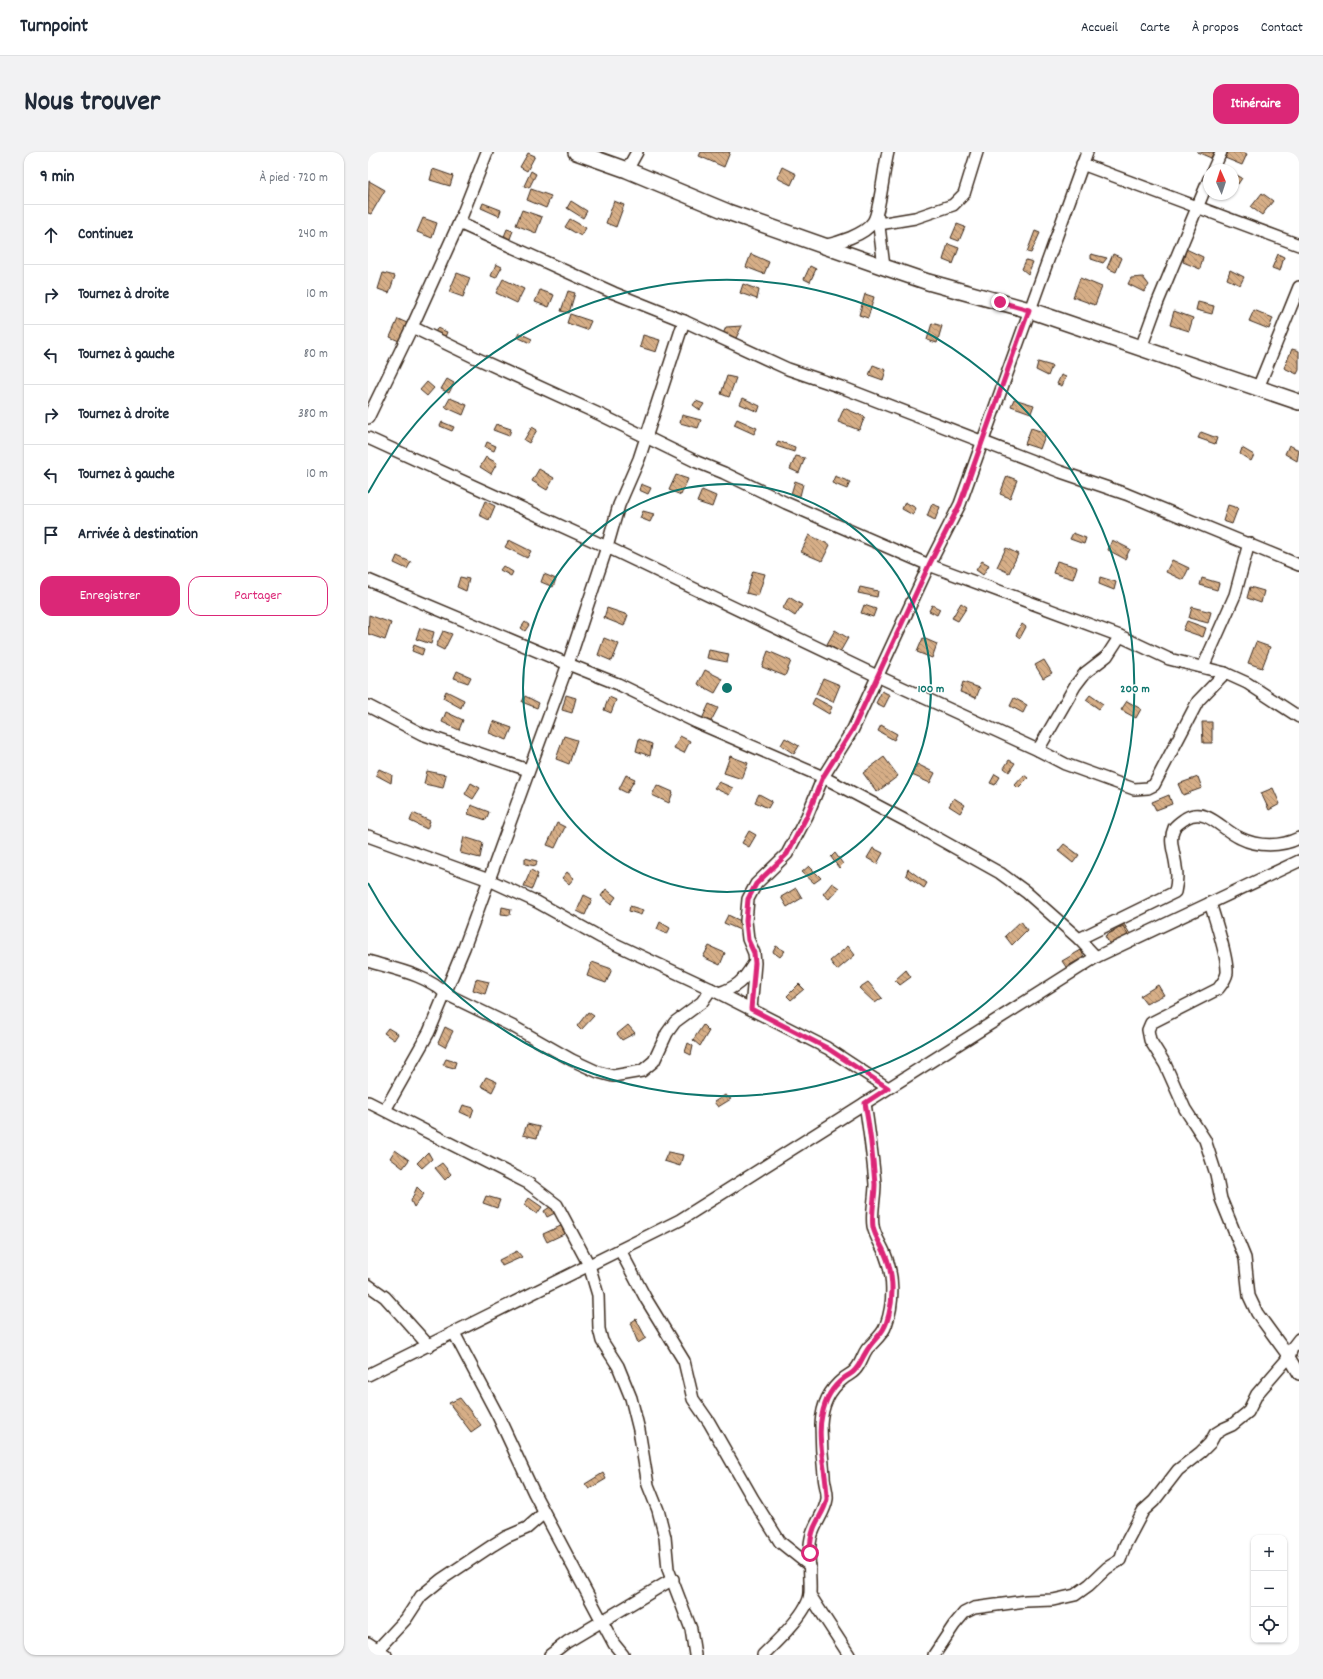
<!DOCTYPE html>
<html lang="fr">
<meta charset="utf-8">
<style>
body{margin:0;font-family:Dekko,sans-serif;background:#f2f2f3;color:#1f2937}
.controls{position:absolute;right:12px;bottom:12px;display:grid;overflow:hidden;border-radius:8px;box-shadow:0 1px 3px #0004}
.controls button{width:36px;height:36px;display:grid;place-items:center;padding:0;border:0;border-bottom:1px solid #e0e1e3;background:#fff;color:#1f2937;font:20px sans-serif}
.compass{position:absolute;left:835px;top:12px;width:36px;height:36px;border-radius:50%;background:#fff;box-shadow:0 1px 3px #0004;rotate:357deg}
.stop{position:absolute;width:12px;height:12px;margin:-9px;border:3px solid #db2777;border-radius:50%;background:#fff}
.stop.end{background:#db2777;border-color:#fff;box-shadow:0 1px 4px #0008}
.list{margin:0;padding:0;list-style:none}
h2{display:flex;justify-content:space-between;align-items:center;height:52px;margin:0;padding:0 16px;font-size:17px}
h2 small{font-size:13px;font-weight:400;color:#747a83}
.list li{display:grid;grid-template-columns:26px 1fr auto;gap:12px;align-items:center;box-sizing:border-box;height:60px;padding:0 16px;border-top:1px solid #e0e1e3}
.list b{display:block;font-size:15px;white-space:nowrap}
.list em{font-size:13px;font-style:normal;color:#747a83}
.actions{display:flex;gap:8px;padding:12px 16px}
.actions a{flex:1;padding:9px 0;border:1px solid #db2777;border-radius:12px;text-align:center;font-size:14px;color:#db2777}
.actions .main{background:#db2777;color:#fff}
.icon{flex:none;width:22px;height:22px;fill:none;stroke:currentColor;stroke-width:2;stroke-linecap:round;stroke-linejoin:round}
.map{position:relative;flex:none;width:931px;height:1503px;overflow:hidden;border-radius:12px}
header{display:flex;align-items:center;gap:24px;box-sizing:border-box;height:56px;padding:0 20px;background:#fff;border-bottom:1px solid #e0e1e3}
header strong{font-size:19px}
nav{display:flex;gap:22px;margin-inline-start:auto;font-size:14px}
.intro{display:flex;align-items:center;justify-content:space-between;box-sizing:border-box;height:96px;padding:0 24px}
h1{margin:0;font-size:28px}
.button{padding:10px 18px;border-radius:12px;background:#db2777;color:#fff;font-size:14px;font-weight:700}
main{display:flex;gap:24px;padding:0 24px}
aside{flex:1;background:#fff;border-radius:12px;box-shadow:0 1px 3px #0004}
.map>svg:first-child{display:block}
.building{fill:url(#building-back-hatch);stroke:#3b2a1e}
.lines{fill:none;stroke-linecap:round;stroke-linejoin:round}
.street-casing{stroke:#3b2a1e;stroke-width:14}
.secondary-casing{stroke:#3b2a1e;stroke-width:18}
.street{stroke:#fff;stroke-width:11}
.secondary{stroke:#fff;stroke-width:15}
.route{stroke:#db2777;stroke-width:5}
.ring{fill:none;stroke:#0f766e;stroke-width:2}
.centre{fill:#0f766e;stroke:#fff;stroke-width:2}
.ring-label{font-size:12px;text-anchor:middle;font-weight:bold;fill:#0f766e;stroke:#fff;stroke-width:3;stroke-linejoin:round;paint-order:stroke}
</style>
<header>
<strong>Turnpoint</strong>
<nav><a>Accueil</a><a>Carte</a><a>À propos</a><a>Contact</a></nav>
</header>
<div class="intro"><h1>Nous trouver</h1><a class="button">Itinéraire</a></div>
<main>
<aside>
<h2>9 min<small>À pied · 720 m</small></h2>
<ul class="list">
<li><svg class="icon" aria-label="ahead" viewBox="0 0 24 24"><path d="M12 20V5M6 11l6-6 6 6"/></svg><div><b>Continuez</b></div><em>240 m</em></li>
<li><svg class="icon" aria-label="right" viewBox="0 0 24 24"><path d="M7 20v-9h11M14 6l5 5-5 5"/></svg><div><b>Tournez à droite</b></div><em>10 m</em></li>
<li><svg class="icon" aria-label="left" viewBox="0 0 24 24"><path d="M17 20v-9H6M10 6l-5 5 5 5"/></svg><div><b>Tournez à gauche</b></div><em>80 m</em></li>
<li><svg class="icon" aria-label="right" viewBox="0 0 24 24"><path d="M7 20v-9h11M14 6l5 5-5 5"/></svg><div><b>Tournez à droite</b></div><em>380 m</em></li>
<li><svg class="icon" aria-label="left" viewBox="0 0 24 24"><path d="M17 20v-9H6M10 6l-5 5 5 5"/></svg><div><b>Tournez à gauche</b></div><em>10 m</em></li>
<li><svg class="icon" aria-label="arrive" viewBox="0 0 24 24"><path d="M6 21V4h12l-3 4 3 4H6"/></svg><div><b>Arrivée à destination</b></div></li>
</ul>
<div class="actions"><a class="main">Enregistrer</a><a>Partager</a></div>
</aside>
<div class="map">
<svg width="931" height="1503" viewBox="0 0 931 1503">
<defs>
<pattern id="building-back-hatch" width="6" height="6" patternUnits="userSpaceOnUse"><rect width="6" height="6" fill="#d6ae87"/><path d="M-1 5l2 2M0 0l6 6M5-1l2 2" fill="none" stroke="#af8e6e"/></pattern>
</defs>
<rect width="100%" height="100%" fill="#fff"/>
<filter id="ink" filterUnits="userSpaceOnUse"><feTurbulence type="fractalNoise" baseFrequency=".025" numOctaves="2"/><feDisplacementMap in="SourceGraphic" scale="8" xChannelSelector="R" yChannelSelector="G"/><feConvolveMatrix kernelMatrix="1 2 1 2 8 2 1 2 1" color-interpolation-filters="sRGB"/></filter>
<g filter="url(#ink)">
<g class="building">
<path d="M333 0H362L356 15 331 4Z"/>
<path d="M829 0H846L843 6Z"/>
<path d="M860 0H875L879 2 874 13 857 6Z"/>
<path d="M160 1 167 4 159 19 152 15Z"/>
<path d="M414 15 428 22 423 33 409 26Z"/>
<path d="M65 17 85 24 82 34 62 28Z"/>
<path d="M163 19 168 22 161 36 156 34Z"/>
<path d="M865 21 874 26 870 32 865 30Z"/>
<path d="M1 29 17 38 3 62 0 61Z"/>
<path d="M163 37 183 44 178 56 159 48Z"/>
<path d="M894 41 905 49 894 63 883 55Z"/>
<path d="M203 49 219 59 215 66 199 56Z"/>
<path d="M246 49 256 53 248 75 238 71Z"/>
<path d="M115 51 133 58 131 64 113 56Z"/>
<path d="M154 58 174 65 168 81 148 73Z"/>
<path d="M55 66 69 71 64 86 49 80Z"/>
<path d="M202 67 218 76 213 84 197 75Z"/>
<path d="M589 72 597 75 591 89 583 86Z"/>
<path d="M139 77 145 79 141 89 135 87Z"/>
<path d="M667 79 672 81 663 101 659 100Z"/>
<path d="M580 92 591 96 585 112 575 108Z"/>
<path d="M818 97 835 105 832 117 815 110Z"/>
<path d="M383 102 401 110 396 122 378 115Z"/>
<path d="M723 102 739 106 735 111 723 107Z"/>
<path d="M745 102 754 106 748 120 739 116Z"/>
<path d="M910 102 916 105 912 119 904 116Z"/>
<path d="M658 108 665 110 660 122 654 117Z"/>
<path d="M128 112 134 115 128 126 123 124Z"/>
<path d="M442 114 448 117 442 130 436 127Z"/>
<path d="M862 118 876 125 872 133 859 127Z"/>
<path d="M15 121 27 124 21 141 10 137Z"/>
<path d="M89 121 102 126 95 145 81 140Z"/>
<path d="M775 125 781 133 776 140 760 132 763 126Z"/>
<path d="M712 126 734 135 727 153 705 145Z"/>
<path d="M135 127 156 137 149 151 128 141Z"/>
<path d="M375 132 391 138 389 147 372 141Z"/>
<path d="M172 138 186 143 181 155 167 150Z"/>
<path d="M200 139 207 141 201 161 193 159Z"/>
<path d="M497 142 506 145 500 166 491 163Z"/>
<path d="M830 150 846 154 844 162 828 158Z"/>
<path d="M886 158 905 166 901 177 881 169Z"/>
<path d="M806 159 825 166 821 179 802 173Z"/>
<path d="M202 162 223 169 219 178 199 171Z"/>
<path d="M30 167 39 171 31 189 22 185Z"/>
<path d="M564 171 574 174 569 191 559 188Z"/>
<path d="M374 174 367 188 355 182 358 175Z"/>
<path d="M69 176 79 180 77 185 67 181Z"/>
<path d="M151 181 164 187 162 191 149 185Z"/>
<path d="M275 183 292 188 288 200 272 195Z"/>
<path d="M924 197 931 199V218L929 222 916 216Z"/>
<path d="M670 210 684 214 680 224 668 218Z"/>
<path d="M505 213 518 218 515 228 501 223Z"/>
<path d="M693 223 698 225 694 234 689 232Z"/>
<path d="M359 224 368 226 361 245 353 242Z"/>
<path d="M79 227 86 231 81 241 73 237Z"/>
<path d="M59 230 66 236 59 244 52 238Z"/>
<path d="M82 246 99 253 95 263 77 255Z"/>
<path d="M375 246 392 254 390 260 372 252Z"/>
<path d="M646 247 666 253 663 261 643 254Z"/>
<path d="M328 249 336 252 332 258 325 253Z"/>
<path d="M476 256 497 265 491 278 470 270Z"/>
<path d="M314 263 333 268 330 276 312 271Z"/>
<path d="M369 267 389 276 386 282 366 273Z"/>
<path d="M74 270 86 275 84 279 72 274Z"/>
<path d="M128 272 143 277 141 284 125 278Z"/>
<path d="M164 275 169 278 161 291 156 288Z"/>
<path d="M663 276 678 281 672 297 657 292Z"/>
<path d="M833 280 849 286 847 292 830 286Z"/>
<path d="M410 289 427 295 426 300 408 294Z"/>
<path d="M119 290 128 294 126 299 117 295Z"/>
<path d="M921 293 931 298 929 309 917 302Z"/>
<path d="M874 296 886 303 883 309 872 302Z"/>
<path d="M428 304 437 306 431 321 422 317Z"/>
<path d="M118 305 129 311 123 322 112 315Z"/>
<path d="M171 317 186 326 179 338 164 329Z"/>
<path d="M308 323 320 327 313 343 301 338Z"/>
<path d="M467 324 482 330 479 337 464 331Z"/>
<path d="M639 324 649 328 642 346 632 342Z"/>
<path d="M427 329 435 332 432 344 423 342Z"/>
<path d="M273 332 283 336 280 342 271 338Z"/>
<path d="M334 338 348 344 344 355 329 350Z"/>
<path d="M117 349 127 354 121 368 111 363Z"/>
<path d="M537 350 548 356 545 363 534 357Z"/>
<path d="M564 352 572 355 567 368 559 364Z"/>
<path d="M860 353 870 356 864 372 855 369Z"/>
<path d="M275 359 286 362 282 370 272 366Z"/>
<path d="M705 381 718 386 716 392 702 387Z"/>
<path d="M441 383 462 393 454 409 433 400Z"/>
<path d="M141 388 163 399 159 406 137 395Z"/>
<path d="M744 388 762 397 757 407 740 398Z"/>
<path d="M638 396 650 402 641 421 629 415Z"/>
<path d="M29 404 43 410 39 417 26 411Z"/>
<path d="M804 408 821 416 815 428 798 420Z"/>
<path d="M614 409 621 413 615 423 608 418Z"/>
<path d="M689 409 709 415 705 427 685 421Z"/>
<path d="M135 414 145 420 143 424 132 418Z"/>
<path d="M385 419 397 422 390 444 378 441Z"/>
<path d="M176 422 188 427 185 435 173 430Z"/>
<path d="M92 425 101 427 98 439 89 435Z"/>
<path d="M732 425 748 430 746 438 731 432Z"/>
<path d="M834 426 851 431 849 438 832 433Z"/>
<path d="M492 435 510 439 509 445 490 441Z"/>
<path d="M882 435 896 439 893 451 879 446Z"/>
<path d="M421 445 434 453 427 464 415 456Z"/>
<path d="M593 451 599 455 590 469 584 466Z"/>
<path d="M496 453 508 457 505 465 493 461Z"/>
<path d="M564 453 572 457 569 463 561 459Z"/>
<path d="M824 455 843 460 840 471 821 466Z"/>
<path d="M239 456 260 463 256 474 236 466Z"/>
<path d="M1 463 23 471 17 488 0 482Z"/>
<path d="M819 469 838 476 835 485 815 478Z"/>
<path d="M157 470 161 473 157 479 153 476Z"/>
<path d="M654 472 658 475 652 486 648 483Z"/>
<path d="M52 476 66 480 63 492 48 487Z"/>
<path d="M467 478 480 486 472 500 459 492Z"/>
<path d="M75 479 84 482 76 498 68 494Z"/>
<path d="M236 486 251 492 244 509 230 503Z"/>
<path d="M555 486 569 492 564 506 549 500Z"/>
<path d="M888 490 902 495 894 516 880 511Z"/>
<path d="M46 493 56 497 54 503 44 499Z"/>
<path d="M341 498 361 502 359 510 339 506Z"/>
<path d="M400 499 423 509 417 524 394 515Z"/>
<path d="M676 508 684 521 675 526 667 513Z"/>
<path d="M337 518 355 527 347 541 330 532Z"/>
<path d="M89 519 103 525 100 531 86 526Z"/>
<path d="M455 526 472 533 465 550 448 542Z"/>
<path d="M595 530 612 536 608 546 592 540Z"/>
<path d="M78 539 96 548 93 556 75 546Z"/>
<path d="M514 539 522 543 516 555 508 551Z"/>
<path d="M198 543 208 546 204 561 194 558Z"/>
<path d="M722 543 735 552 731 557 718 548Z"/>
<path d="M157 544 171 551 169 556 154 550Z"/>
<path d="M241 545 248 548 243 561 236 558Z"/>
<path d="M447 546 464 555 461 562 444 552Z"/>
<path d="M646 546 659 553 655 561 642 554Z"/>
<path d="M759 549 773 557 768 566 753 558Z"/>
<path d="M341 552 350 556 342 571 334 567Z"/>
<path d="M78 560 95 568 91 578 74 570Z"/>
<path d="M125 569 144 576 139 588 121 581Z"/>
<path d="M834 570H844V591H835Z"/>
<path d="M513 573 529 582 526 588 510 579Z"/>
<path d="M196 584 209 588 201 612 188 607Z"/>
<path d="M312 584 322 589 316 601 306 596Z"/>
<path d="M417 586 431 594 426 602 413 593Z"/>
<path d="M271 587 284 592 282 604 268 599Z"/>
<path d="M362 604 380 611 374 627 356 621Z"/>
<path d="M516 605 530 624 509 640 495 621Z"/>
<path d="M641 608 647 611 641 620 636 616Z"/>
<path d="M549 612 567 621 562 631 544 623Z"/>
<path d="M11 617 24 623 23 631 8 623Z"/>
<path d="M59 619 78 623 75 636 56 632Z"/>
<path d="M627 622 632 625 627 633 622 631Z"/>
<path d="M258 623 267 627 259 641 251 637Z"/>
<path d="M656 623 660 626 650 636 647 633Z"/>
<path d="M830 625 834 636 815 643 810 632Z"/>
<path d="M351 630 365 636 361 643 346 636Z"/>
<path d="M103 631 112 636 105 647 97 642Z"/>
<path d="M289 633 305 640 301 651 284 643Z"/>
<path d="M905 636 912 652 901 658 893 641Z"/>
<path d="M391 642 404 649 400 656 387 650Z"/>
<path d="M801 643 804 652 788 658 784 650Z"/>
<path d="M586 646 597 653 592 661 581 654Z"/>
<path d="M103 653 121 660 118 668 100 662Z"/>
<path d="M45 661 62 669 59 677 42 669Z"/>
<path d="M189 671 197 675 187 696 179 693Z"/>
<path d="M381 679 388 683 381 695 374 691Z"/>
<path d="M96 685 115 691 112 706 92 701Z"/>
<path d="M696 692 711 703 705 711 690 699Z"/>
<path d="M505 696 515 701 509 712 499 706Z"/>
<path d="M467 701 475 712 471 716 463 705Z"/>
<path d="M157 706 169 709 168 714 157 712Z"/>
<path d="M441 714 453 726 446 731 434 720Z"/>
<path d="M540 717 559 731 556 736 538 723Z"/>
<path d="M163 718 170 722 164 737 156 734Z"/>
<path d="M199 720 206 726 201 732 194 726Z"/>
<path d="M464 731 471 736 461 747 455 742Z"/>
<path d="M428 736 434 746 419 755 413 745Z"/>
<path d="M238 737 248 745 243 752 233 744Z"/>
<path d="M216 743 224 747 217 763 209 759Z"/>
<path d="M262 754 275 758 273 763 261 759Z"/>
<path d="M134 755 143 757 142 763 133 762Z"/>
<path d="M360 763 375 770 372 778 356 771Z"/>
<path d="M653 769 659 778 644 793 637 784Z"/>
<path d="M292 770 302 776 299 782 289 777Z"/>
<path d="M756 772 762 782 743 792 738 783Z"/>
<path d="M755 774 760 783 742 793 737 784Z"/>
<path d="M341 794 357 801 352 813 335 805Z"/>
<path d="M408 794 417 799 412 805 405 800Z"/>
<path d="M480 794 487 803 469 818 462 809Z"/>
<path d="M713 798 716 805 698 815 694 809Z"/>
<path d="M224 810 244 817 238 831 219 824Z"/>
<path d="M538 818 543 825 532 833 527 828Z"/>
<path d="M108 827 121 830 117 842 105 838Z"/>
<path d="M500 830 514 846 507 851 491 836Z"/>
<path d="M431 832 436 837 423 848 419 844Z"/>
<path d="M790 833 796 843 778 852 772 844Z"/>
<path d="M220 860 226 864 213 878 209 874Z"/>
<path d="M260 873 267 881 254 888 249 882Z"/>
<path d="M335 873 341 879 332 894 325 888Z"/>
<path d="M77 875 85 879 77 895 70 891Z"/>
<path d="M20 876 30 882 26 888 16 881Z"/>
<path d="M320 891 325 894 323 903 317 900Z"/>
<path d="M78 907 88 910 86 916 75 913Z"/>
<path d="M118 925 129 930 124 940 113 934Z"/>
<path d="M357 943 363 947 350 955 346 950Z"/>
<path d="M95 953 106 956 103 965 92 960Z"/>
<path d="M159 972 172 975 169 986 155 983Z"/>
<path d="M27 998 41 1008 35 1016 22 1006Z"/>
<path d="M60 1000 64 1007 54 1016 49 1011Z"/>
<path d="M300 1000 315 1003 312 1014 296 1009Z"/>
<path d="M74 1011 83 1022 77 1028 67 1016Z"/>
<path d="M49 1035 56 1042 46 1055 43 1049Z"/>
<path d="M118 1044 132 1048 129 1056 115 1051Z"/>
<path d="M161 1046 174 1055 169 1062 156 1053Z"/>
<path d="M185 1053 189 1060 179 1065 176 1059Z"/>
<path d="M197 1072 200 1080 179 1090 175 1082Z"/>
<path d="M149 1099 154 1105 134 1114 131 1108Z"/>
<path d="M268 1167 278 1186 270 1191 262 1171Z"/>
<path d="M92 1246 113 1273 103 1280 81 1251Z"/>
<path d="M235 1321 238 1327 221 1337 217 1332Z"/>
</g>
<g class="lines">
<defs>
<g id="street">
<path d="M714 12 931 93"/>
<path d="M259 18 269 0"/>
<path d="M845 18 853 0"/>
<path d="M510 66 516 115"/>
<path d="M91 71 246 141 316 169 420 217 473 235 693 320 758 342 931 413"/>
<path d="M511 72 547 66 585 53 596 42 609 0"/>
<path d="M455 94C469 91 497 83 505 70 512 60 516 15 520 0"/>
<path d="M44 175 108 206 233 263 329 310 356 321 418 351 561 413 752 484 801 507 857 521 879 531 931 565"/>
<path d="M773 196 789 152 841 27"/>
<path d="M890 236 931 135"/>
<path d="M0 266 44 175 91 71 119 0"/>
<path d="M0 286 239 395 509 524 670 598 697 612 766 637 780 636 786 633 830 549 857 521"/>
<path d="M0 428 200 512 250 532 328 570 455 625 546 673 632 721 658 740 711 787 807 740C809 731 810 724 808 715 807 702 800 689 806 676 809 672 814 669 818 666 838 654 854 678 872 686 890 695 913 695 931 686"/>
<path d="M835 515 867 443 881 391"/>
<path d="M0 554 54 582 160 618"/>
<path d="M670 598 707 534 717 521 739 504 752 484"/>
<path d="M0 684 121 728 169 750 232 785 343 837 459 896 520 936"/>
<path d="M842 751C847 767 860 805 859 821 858 827 854 832 850 837L783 871 780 878 782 888 797 912 817 957 837 988 848 1022 853 1047 877 1106 881 1144 889 1161 921 1205 931 1222"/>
<path d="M711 787 728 805"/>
<path d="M0 809C25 817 58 822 78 842L146 875 204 908 230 920 245 924 274 919 286 909 299 881 307 870 334 850 343 837"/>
<path d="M351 841C369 835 375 829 385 813"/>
<path d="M383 857 387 811 386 801 380 787 378 769 380 747 388 732 419 702 439 664 455 625 485 577 561 413 592 352 719 0"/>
<path d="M0 950 160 1031 189 1053 221 1113 230 1143 231 1177 234 1189 250 1214 263 1246 271 1278 280 1333 290 1358 297 1385 300 1417 323 1477 327 1503"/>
<path d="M17 958 61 880 96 796 200 512 239 395 251 353 271 307 316 169"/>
<path d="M252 1098 278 1147 316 1209 325 1247 341 1270 385 1347 412 1390 442 1414"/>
<path d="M0 1133 17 1145 61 1194"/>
<path d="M86 1181 130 1264 166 1341 246 1492 255 1503"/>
<path d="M0 1223 312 1068 728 805 931 709"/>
<path d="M442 1443 481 1503"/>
<path d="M0 1491 18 1503"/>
<path d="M10 1497 38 1467 53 1444 74 1427 125 1393 138 1385 159 1376 176 1361"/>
<path d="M182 1503 199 1490 305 1427"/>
<path d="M395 1503C408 1490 441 1460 442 1441 443 1423 439 1404 443 1386 446 1372 457 1361 459 1347 460 1339 456 1332 456 1323 454 1306 453 1289 453 1272 454 1254 461 1238 475 1227 478 1224 484 1222 487 1218 493 1212 494 1204 499 1197 505 1190 515 1183 518 1173 526 1151 526 1124 517 1102 513 1092 507 1085 505 1074 503 1061 507 1046 507 1032 505 1005 501 978 497 951"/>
<path d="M566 1503 586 1473 596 1461 606 1456 658 1449 685 1448 707 1443 721 1433 739 1416 752 1408 757 1393 775 1359 786 1349 810 1318 833 1300 842 1291 847 1282 855 1277 864 1273 880 1260 889 1242 921 1205 924 1196 931 1187"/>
</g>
<path id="secondary" d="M208 0 259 18 360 60 516 115 560 130 661 158 931 250"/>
</defs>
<use href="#street" class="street-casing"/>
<use href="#secondary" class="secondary-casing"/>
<use href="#street" class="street"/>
<use href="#secondary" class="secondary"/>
</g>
</g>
<g class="lines" filter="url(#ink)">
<path class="route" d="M442 1401C442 1392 443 1384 446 1376 450 1366 457 1358 459 1347 459 1322 448 1287 454 1263 457 1248 463 1236 475 1227 478 1224 484 1222 487 1218 492 1213 494 1206 498 1200 507 1184 516 1184 521 1162 526 1143 525 1120 517 1102 513 1092 507 1085 505 1075 503 1061 507 1046 507 1032 505 1005 502 978 497 951L520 936 459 896 383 857 387 811 386 801 380 788 378 769 380 747 388 732 419 702 439 664 455 625 485 577 561 413 592 352 661 158 632 150"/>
</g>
<g class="ring">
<circle cx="359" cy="536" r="204"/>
<path d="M0 341A408 408 0 1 1 0 731"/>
</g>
<circle cx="359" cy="536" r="6" class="centre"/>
<g class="ring-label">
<text x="563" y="540">100 m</text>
<text x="767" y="540">200 m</text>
</g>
</svg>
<div class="controls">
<button>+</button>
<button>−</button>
<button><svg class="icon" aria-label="locate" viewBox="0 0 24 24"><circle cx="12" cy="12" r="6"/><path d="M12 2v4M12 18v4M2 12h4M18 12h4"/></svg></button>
</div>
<svg class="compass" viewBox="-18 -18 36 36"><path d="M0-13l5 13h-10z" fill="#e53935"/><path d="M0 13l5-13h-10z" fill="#747a83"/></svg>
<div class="stop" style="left:442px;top:1401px"></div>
<div class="stop end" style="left:632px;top:150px"></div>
</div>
</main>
